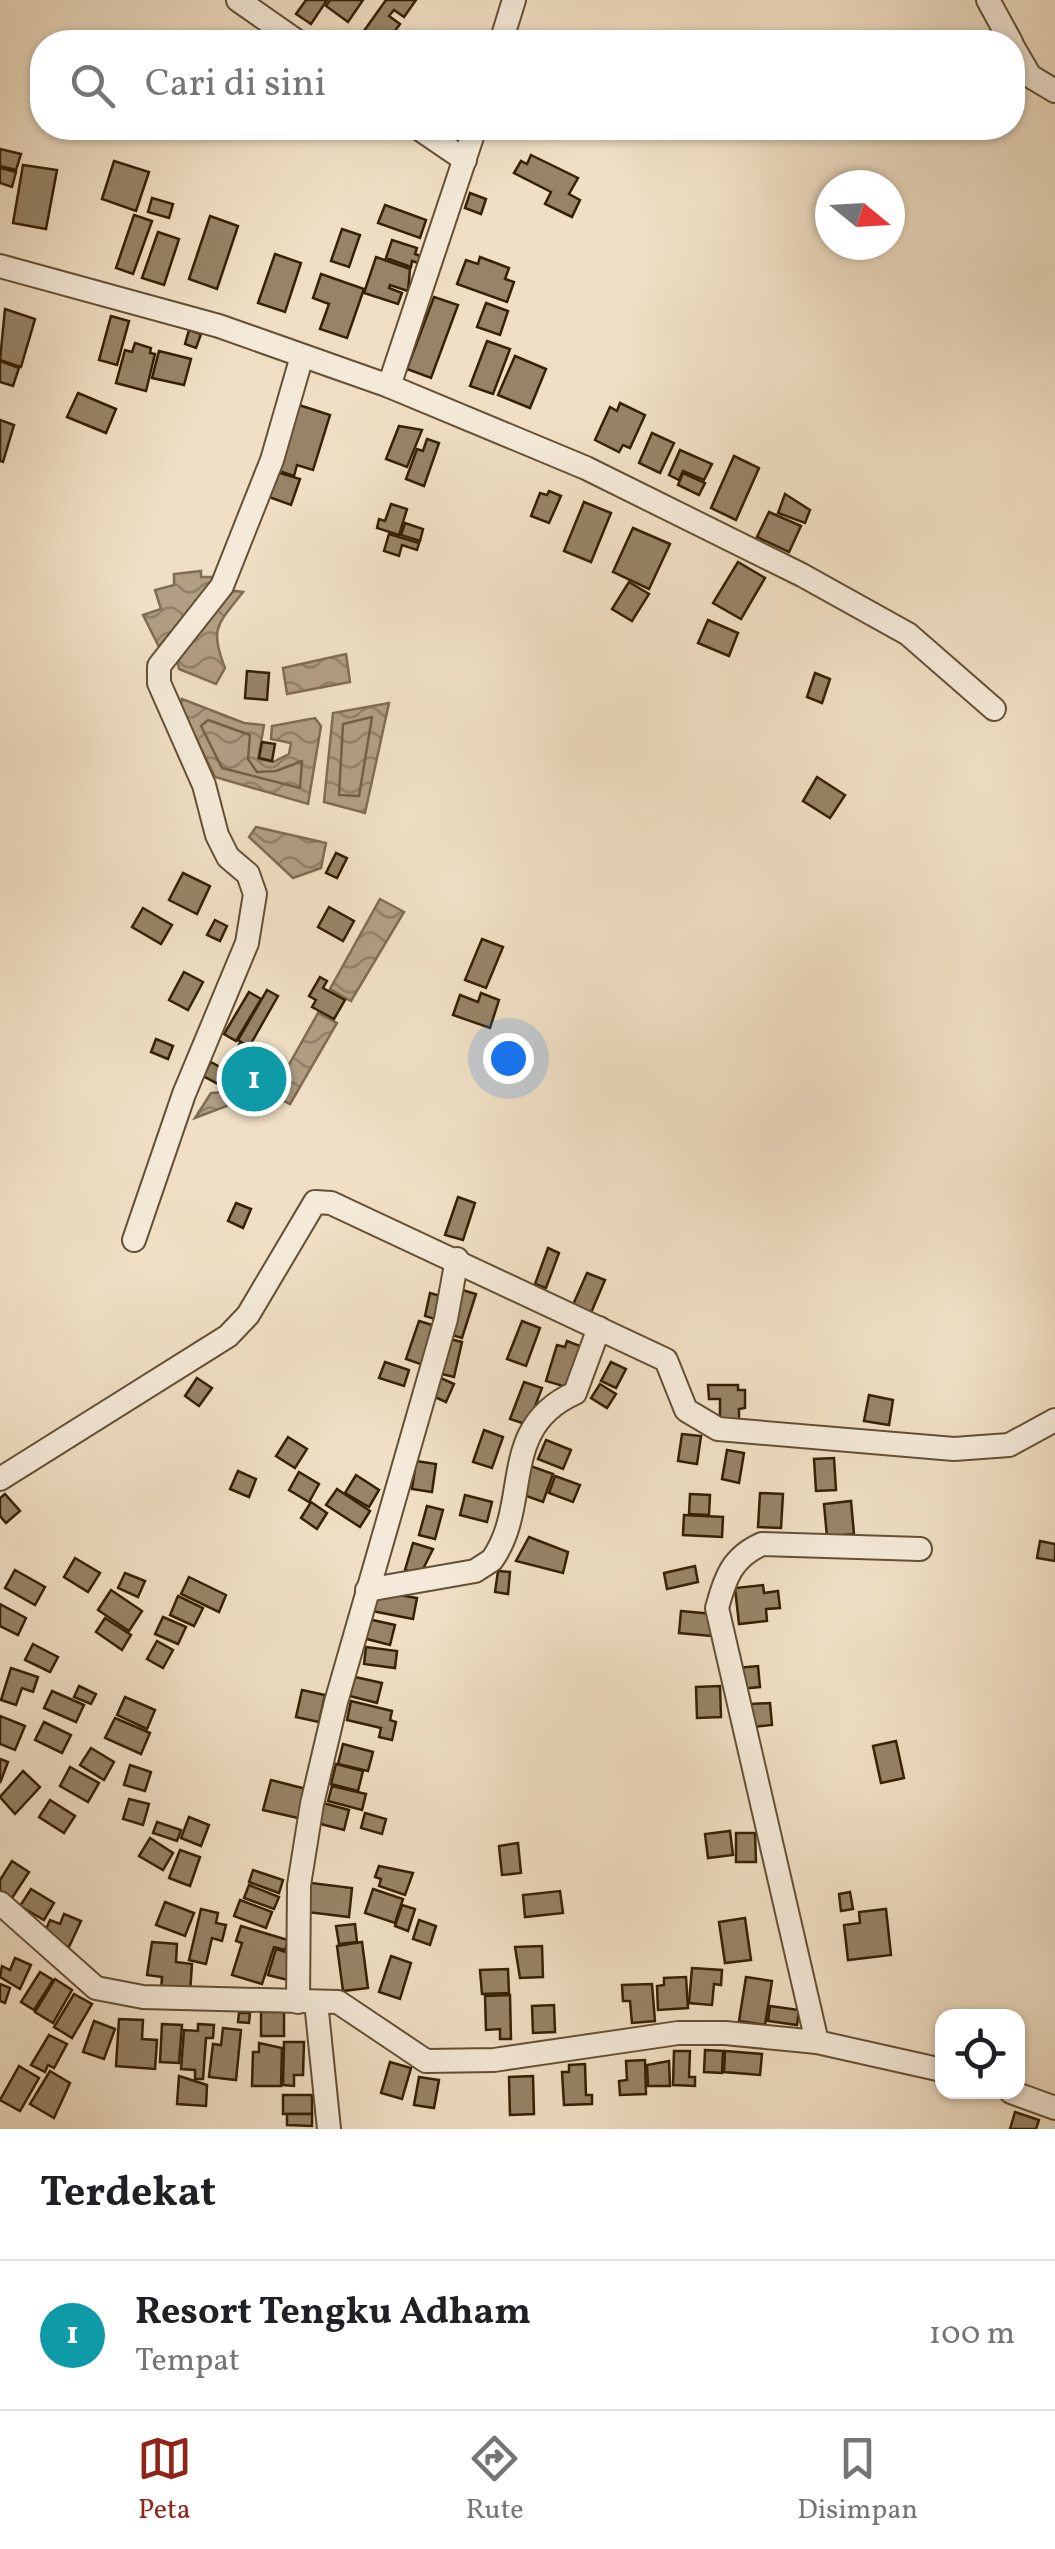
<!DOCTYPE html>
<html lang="id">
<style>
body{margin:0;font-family:Vollkorn,serif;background:#f2f2f2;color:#202124}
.controls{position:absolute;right:30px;bottom:30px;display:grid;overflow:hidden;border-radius:20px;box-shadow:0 2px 8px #0004}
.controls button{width:90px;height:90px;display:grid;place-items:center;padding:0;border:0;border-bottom:2px solid #e0e0e0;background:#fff;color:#202124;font:50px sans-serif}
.compass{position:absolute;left:815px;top:170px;width:90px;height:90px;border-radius:50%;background:#fff;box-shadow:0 2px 8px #0004;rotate:108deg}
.you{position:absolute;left:508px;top:1058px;width:35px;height:35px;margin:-25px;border:8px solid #fff;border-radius:50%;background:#1a73e8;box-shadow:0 0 0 15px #1a73e833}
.badge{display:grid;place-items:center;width:65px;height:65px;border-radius:50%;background:#8f2418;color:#fff;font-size:32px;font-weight:700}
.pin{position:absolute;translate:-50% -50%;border:5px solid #fff;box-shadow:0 2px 10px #0006}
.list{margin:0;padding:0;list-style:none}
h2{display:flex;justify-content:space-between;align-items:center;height:130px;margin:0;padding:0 40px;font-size:42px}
h2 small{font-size:32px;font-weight:400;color:#757577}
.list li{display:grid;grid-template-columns:65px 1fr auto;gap:30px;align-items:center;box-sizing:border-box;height:150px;padding:0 40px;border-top:2px solid #e0e0e0}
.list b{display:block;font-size:38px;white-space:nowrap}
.list p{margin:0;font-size:32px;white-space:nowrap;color:#757577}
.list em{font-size:32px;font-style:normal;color:#757577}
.icon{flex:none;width:55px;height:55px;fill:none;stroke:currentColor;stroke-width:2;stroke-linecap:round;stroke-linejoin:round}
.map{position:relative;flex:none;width:1055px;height:2129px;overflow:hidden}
.search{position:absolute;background:#fff;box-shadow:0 2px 8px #0004;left:30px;right:30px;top:30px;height:110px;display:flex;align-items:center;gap:25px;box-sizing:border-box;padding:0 35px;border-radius:40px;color:#757577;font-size:38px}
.sheet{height:280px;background:#fff}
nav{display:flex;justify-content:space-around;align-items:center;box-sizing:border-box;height:140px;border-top:2px solid #e0e0e0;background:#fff;font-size:28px;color:#757577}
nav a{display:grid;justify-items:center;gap:5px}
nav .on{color:#8f2418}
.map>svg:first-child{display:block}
.water{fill:url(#water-waves);stroke:#806c50;stroke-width:2.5}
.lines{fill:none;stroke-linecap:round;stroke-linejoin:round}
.shore{stroke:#746044;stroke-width:2.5}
.building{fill:#978468;stroke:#362104;stroke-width:2.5}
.minor-casing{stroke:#645034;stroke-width:26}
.minor{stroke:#f5ead9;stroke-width:22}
</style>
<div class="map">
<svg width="1055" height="2129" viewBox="0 0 1055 2129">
<defs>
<pattern id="water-waves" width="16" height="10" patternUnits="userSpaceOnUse" patternTransform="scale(2.5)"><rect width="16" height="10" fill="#b19e83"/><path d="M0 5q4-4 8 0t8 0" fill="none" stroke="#918069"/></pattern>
</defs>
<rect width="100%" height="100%" fill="#f0dfc4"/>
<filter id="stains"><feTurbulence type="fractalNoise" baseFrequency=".002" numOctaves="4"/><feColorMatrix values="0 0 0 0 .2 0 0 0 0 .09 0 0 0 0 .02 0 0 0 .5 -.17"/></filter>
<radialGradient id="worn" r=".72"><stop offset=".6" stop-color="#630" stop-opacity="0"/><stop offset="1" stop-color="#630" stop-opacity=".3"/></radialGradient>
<g class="water">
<path d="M201 571V577H216L159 647 143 615 161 609 155 590 174 585V574Z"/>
<path d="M228 590 243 592C218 624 209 628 225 668L216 684 179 669 176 656Z"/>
<path d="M346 654 350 682 287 694 283 668Z"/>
<path d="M182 699 244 723 264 725 258 759 273 762 289 754 291 743 271 739 272 726 315 718 321 726 308 804 215 777 180 706Z"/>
<path d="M389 703 365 813 324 802 333 713Z"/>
<path d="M256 827 326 843 321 868 293 878 249 837Z"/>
<path d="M380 899 404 912 351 1001 330 989Z"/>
<path d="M318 1013 337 1023 290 1104 272 1095Z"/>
<path d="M240 1091V1101L195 1118 211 1093Z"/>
</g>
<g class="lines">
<g class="shore">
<path d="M372 717 359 796 339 795 343 724Z"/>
<path d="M208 720 250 735 248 759 257 772 276 771 302 761 300 788 222 768 201 726Z"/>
</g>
</g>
<g class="building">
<path d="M306 0H327L311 24 296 14Z"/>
<path d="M330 0H363L348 22 326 6Z"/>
<path d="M386 0H416L404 17 394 10 389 16 400 24 387 42H356Z"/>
<path d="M527 35 556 42H525Z"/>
<path d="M0 149 21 154 16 170 0 166Z"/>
<path d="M531 155 578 178 569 194 580 200 572 217 545 204 551 192 514 173 521 161 527 164Z"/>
<path d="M114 161 149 172 136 211 102 199Z"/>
<path d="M23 165 57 170 46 229 13 223Z"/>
<path d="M0 168 16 172 12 187 0 183Z"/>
<path d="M470 193 486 199 481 214 465 208Z"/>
<path d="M152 198 173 204 169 218 148 212Z"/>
<path d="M385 205 426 220 420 238 378 223Z"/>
<path d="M134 215 152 221 133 274 116 268Z"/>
<path d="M210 216 238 226 217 289 189 279Z"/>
<path d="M342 229 360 235 349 267 331 261Z"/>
<path d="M158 232 179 239 164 285 142 278Z"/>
<path d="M392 240 417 248 415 254 423 257 421 264 412 261 411 267 386 258Z"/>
<path d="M275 254 301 263 285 312 258 303Z"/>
<path d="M376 257 410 269 408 291 390 285 389 288 402 293 398 304 364 293Z"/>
<path d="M480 257 509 268 505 279 514 282 507 302 457 284 466 260 478 264Z"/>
<path d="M321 274 364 289 347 338 320 329 329 304 313 298Z"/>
<path d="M434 297 458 305 431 378 407 369Z"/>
<path d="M486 303 508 311 500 335 477 327Z"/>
<path d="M5 309 35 319 21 367 0 360Z"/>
<path d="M111 316 129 321 117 365 99 360Z"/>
<path d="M189 330 201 334 196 348 185 344Z"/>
<path d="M487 341 510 349 493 394 470 386Z"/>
<path d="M135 343 151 348 150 353 155 354 146 391 116 383 125 350 132 352Z"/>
<path d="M159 351 191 359 184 385 152 378Z"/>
<path d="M515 356 546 369 530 408 498 395Z"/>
<path d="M0 361 19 368 13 386 0 382Z"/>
<path d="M78 393 116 409 106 433 67 417Z"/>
<path d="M620 403 645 415 630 448 623 445 619 452 595 440 610 407 617 411Z"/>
<path d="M299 405 330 415 313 470 297 465 294 476 279 471Z"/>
<path d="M0 420 14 425 3 462 0 461Z"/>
<path d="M399 426 422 430 407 467 386 459Z"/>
<path d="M652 433 674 443 660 473 639 463Z"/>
<path d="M427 439 439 443 424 486 406 479 417 449 423 451Z"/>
<path d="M680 450 712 464 704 480 683 471 679 480 669 475Z"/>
<path d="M734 456 759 468 736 520 711 508Z"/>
<path d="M277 472 300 479 291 505 269 497Z"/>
<path d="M683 473 705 483 699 495 678 485Z"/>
<path d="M549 491 561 496 549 523 531 516 540 493 547 495Z"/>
<path d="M785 494 810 510 805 523 778 513Z"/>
<path d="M584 502 611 513 591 562 564 551Z"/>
<path d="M391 504 407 509 399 535 377 528 379 519 385 521Z"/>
<path d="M769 512 801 526 789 552 757 537Z"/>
<path d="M405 523 423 529 420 541 401 535Z"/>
<path d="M633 528 670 544 649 589 613 572Z"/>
<path d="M389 534 419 543 417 550 402 545 399 556 384 551Z"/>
<path d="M738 562 765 578 741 619 713 603Z"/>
<path d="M629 582 649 594 632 621 612 609Z"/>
<path d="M708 620 738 633 729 656 698 643Z"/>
<path d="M247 671 269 673 267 700 245 698Z"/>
<path d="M815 673 830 679 822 703 807 697Z"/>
<path d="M262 742 275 744 272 761 259 758Z"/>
<path d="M817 777 845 795 830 818 803 801Z"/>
<path d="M336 853 347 858 337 878 326 873Z"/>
<path d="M183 873 210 886 197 914 169 900Z"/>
<path d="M329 907 354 921 343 941 318 927Z"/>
<path d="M143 908 172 925 161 944 132 927Z"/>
<path d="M215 920 227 926 220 941 207 935Z"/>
<path d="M482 939 503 947 486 988 465 980Z"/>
<path d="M184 972 203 982 188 1010 169 1000Z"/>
<path d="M320 977 327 981 323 988 345 1000 334 1019 312 1007 316 1000 309 996Z"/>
<path d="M267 990 278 996 249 1047 238 1040Z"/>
<path d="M249 992 261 999 236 1041 224 1034Z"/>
<path d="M481 993 499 1000 490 1028 453 1015 460 995 478 1002Z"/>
<path d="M156 1039 173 1046 168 1059 151 1052Z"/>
<path d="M240 1043 248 1047 233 1073 225 1069Z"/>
<path d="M211 1062 227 1071 220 1085 203 1076Z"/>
<path d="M458 1197 475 1203 463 1240 445 1235Z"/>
<path d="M236 1203 251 1209 243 1228 228 1221Z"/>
<path d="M548 1248 559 1253 546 1288 535 1284Z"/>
<path d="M587 1273 605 1280 590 1315 572 1307Z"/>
<path d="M459 1289 476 1294 462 1338 445 1333Z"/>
<path d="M430 1293 444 1297 438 1320 425 1316Z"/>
<path d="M419 1321 439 1327 426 1366 406 1359Z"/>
<path d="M522 1321 540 1328 526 1366 507 1359Z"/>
<path d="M442 1337 462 1342 454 1377 434 1372Z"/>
<path d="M567 1341 580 1346 573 1389 546 1381 557 1345 565 1347Z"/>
<path d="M385 1362 409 1370 404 1386 379 1378Z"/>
<path d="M611 1362 626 1369 616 1388 601 1381Z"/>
<path d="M434 1375 454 1384 446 1402 426 1393Z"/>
<path d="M197 1378 212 1388 199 1406 185 1396Z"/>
<path d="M524 1382 542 1388 528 1425 510 1419Z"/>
<path d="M600 1384 616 1394 607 1408 591 1398Z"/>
<path d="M708 1385H738V1390H745V1408L739 1409V1424H720V1399H709Z"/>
<path d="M869 1395 893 1400 889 1425 864 1421Z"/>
<path d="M484 1430 503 1437 492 1468 473 1462Z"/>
<path d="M682 1434 701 1436 697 1464 678 1461Z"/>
<path d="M288 1437 307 1449 295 1468 276 1456Z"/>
<path d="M546 1440 571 1450 563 1469 538 1459Z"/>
<path d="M727 1450 744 1453 739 1483 722 1479Z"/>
<path d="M834 1458 836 1490 816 1491 814 1459Z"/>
<path d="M416 1461 436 1464 432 1492 412 1489Z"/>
<path d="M525 1464 553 1474 543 1502 515 1492Z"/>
<path d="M238 1471 256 1479 249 1497 230 1489Z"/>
<path d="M299 1472 319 1484 309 1502 289 1490Z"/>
<path d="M356 1475 379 1490 369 1507 345 1493Z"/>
<path d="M555 1476 580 1485 573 1502 549 1493Z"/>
<path d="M337 1489 370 1511 360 1527 326 1505Z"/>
<path d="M760 1493 783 1494 781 1528 758 1527Z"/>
<path d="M5 1494 20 1511 6 1523 0 1516V1498Z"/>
<path d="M690 1494 710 1495 709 1515 689 1514Z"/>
<path d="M465 1495 492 1502 487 1522 460 1515Z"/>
<path d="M851 1501 854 1534 827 1537 824 1504Z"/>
<path d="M311 1502 327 1513 317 1529 301 1518Z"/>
<path d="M427 1506 443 1510 435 1539 419 1535Z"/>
<path d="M684 1515 723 1517 722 1537 683 1535Z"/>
<path d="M529 1537 568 1552 563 1573 516 1561Z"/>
<path d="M1040 1541 1055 1544V1561L1037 1558Z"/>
<path d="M413 1543 433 1549 420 1575 405 1570Z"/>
<path d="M75 1558 100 1573 88 1592 64 1577Z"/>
<path d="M695 1566 698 1582 667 1589 664 1573Z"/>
<path d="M15 1570 45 1587 35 1605 5 1588Z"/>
<path d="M498 1571 510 1572 508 1594 495 1592Z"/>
<path d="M125 1573 145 1581 138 1597 118 1588Z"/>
<path d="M189 1577 226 1595 219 1612 181 1594Z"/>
<path d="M763 1585 764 1593 778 1591 780 1608 766 1609 767 1621 739 1624 735 1588Z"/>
<path d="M111 1590 142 1611 129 1631 98 1610Z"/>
<path d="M375 1591 417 1598 413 1619 372 1611Z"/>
<path d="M178 1596 203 1608 194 1626 170 1615Z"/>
<path d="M0 1604 26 1618 18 1635 0 1626Z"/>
<path d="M681 1611 713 1614 711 1636 679 1633Z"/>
<path d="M163 1617 186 1627 178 1644 155 1634Z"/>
<path d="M105 1618 131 1635 122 1650 96 1632Z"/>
<path d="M368 1619 395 1625 390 1645 363 1638Z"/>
<path d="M157 1641 173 1650 163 1668 147 1659Z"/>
<path d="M33 1644 58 1657 50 1672 25 1660Z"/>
<path d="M366 1647 397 1651 395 1668 364 1664Z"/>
<path d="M758 1666 760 1687 739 1689 737 1668Z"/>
<path d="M11 1668 38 1677 33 1692 22 1688 16 1705 1 1700Z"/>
<path d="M355 1677 382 1683 377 1703 350 1696Z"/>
<path d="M79 1686 96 1694 91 1704 74 1697Z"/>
<path d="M720 1686 721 1717 697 1718 696 1687Z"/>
<path d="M302 1690 325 1695 319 1722 296 1717Z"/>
<path d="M52 1691 84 1705 76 1722 44 1708Z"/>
<path d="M125 1697 155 1710 147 1729 117 1715Z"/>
<path d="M351 1701 392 1711 390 1720 396 1722 392 1740 379 1737 381 1728 347 1720Z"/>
<path d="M770 1703 772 1725 752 1727 751 1704Z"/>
<path d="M0 1716 25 1726 15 1750 0 1744Z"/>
<path d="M115 1718 150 1733 141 1754 105 1738Z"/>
<path d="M44 1722 71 1735 62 1753 35 1740Z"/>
<path d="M896 1741 904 1778 881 1783 873 1746Z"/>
<path d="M343 1744 373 1752 368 1771 338 1764Z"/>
<path d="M91 1748 114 1762 104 1780 80 1765Z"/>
<path d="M0 1759 8 1762 0 1783Z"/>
<path d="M336 1764 363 1771 358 1791 331 1784Z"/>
<path d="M130 1765 151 1772 145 1791 124 1785Z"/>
<path d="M70 1767 99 1783 88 1802 60 1786Z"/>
<path d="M23 1771 40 1787 15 1814 0 1797Z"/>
<path d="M271 1780 306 1789 298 1818 263 1810Z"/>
<path d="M332 1786 366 1794 362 1810 328 1801Z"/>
<path d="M129 1799 149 1804 143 1825 123 1819Z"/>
<path d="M50 1800 75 1816 64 1833 39 1817Z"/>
<path d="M323 1803 349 1810 344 1830 317 1823Z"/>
<path d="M365 1813 386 1819 382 1834 361 1828Z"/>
<path d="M189 1817 209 1825 201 1846 181 1838Z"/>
<path d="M157 1822 181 1830 177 1841 153 1833Z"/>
<path d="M730 1831 733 1855 708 1858 705 1834Z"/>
<path d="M736 1833H755L756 1862H736Z"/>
<path d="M150 1838 173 1853 163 1870 139 1856Z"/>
<path d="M518 1843 521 1873 502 1875 499 1846Z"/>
<path d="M180 1850 200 1857 190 1886 169 1878Z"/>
<path d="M12 1861 29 1872 12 1898 0 1891V1880Z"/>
<path d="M379 1866 413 1873 405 1895 379 1886 381 1879 375 1877Z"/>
<path d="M253 1870 283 1880 279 1893 249 1882Z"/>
<path d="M311 1883 352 1888 349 1917 307 1912Z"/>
<path d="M249 1885 279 1897 274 1909 244 1898Z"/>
<path d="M31 1889 54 1903 44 1920 20 1906Z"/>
<path d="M373 1889 403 1899 395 1923 365 1913Z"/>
<path d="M560 1891 563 1913 525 1917 523 1895Z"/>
<path d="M850 1892 853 1909 841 1911 839 1894Z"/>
<path d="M240 1900 272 1912 266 1928 234 1916Z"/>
<path d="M165 1902 194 1913 185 1936 156 1925Z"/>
<path d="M402 1905 415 1909 408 1931 395 1926Z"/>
<path d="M201 1909 218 1913 216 1923 226 1925 222 1941 212 1938 206 1964 189 1960Z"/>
<path d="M886 1909 891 1955 848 1960 844 1925 860 1923 859 1912Z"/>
<path d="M64 1914 81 1921 69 1947 43 1936 50 1920 60 1924Z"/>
<path d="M745 1918 751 1960 725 1963 719 1922Z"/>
<path d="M419 1920 436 1926 430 1945 413 1939Z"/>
<path d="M355 1924 357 1942 339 1944 336 1926Z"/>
<path d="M241 1926 288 1940 285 1950 274 1947 262 1984 232 1975 242 1943 236 1941Z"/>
<path d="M152 1942 177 1944 176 1962 192 1964 190 1993 161 1991 162 1977 147 1975Z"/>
<path d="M362 1942 368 1988 343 1991 337 1946Z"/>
<path d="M542 1946 543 1977 520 1978 515 1947Z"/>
<path d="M276 1949 296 1955 288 1980 268 1975Z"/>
<path d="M391 1956 411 1963 400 1999 379 1992Z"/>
<path d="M15 1958 31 1965 20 1989 0 1977 2 1966 10 1970Z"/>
<path d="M692 1968 722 1970 721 1985 714 1984 712 2005 689 2003Z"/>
<path d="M508 1969 509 1993 482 1994 480 1970Z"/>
<path d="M40 1972 53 1980 34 2010 21 2002Z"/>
<path d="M686 1977 688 2008 658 2010 657 1986 664 1985V1978Z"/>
<path d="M746 1977 772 1981 765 2025 739 2021Z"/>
<path d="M55 1979 72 1990 53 2023 35 2012Z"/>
<path d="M0 1984 10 1988 5 2003 0 2001Z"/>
<path d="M652 1984 655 2021 632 2023 630 2001H623L622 1985Z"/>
<path d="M74 1994 92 2004 72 2038 54 2027Z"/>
<path d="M510 1995 511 2039H500V2029L486 2030 485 1996Z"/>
<path d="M554 2005 555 2032 533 2033 532 2006Z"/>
<path d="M770 2006 799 2010 797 2025 768 2021Z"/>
<rect x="261" y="2012" width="23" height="24"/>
<path d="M239 2013H250L249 2023 238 2022Z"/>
<path d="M119 2019 143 2020 142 2039 157 2040 155 2069 116 2066Z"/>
<path d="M94 2021 115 2029 104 2059 83 2052Z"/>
<path d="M162 2024 182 2025 179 2063 160 2062Z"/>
<path d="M198 2024 214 2025 213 2038H206L203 2079H195V2070L181 2069 184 2030 198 2031Z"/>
<path d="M223 2028 241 2030 236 2080 209 2077 213 2044 221 2045Z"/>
<path d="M49 2035 67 2044 54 2068 48 2065 45 2072 31 2065Z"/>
<path d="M284 2042H304L303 2075H294V2086L283 2085Z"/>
<path d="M259 2043 282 2048 281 2086H252L253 2052H259Z"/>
<path d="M705 2050 723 2051 722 2073 704 2072Z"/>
<path d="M674 2051H690L689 2077H695V2086L673 2085Z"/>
<path d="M725 2051 762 2054 760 2075 724 2072Z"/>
<path d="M645 2060 646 2094 620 2095 619 2081 627 2080 626 2061Z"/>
<path d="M669 2061 670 2086H648L647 2065Z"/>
<path d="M390 2062 411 2068 402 2099 381 2093Z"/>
<path d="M585 2064 586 2095H592V2104L564 2105 562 2072H569V2065Z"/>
<path d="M19 2066 39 2078 20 2111 0 2100Z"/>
<path d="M50 2071 70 2083 54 2118 30 2104Z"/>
<path d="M179 2076 207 2085 206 2106 177 2104Z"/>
<path d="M533 2076 534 2114 510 2115 509 2077Z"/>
<path d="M419 2077 439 2080 434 2108 414 2105Z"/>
<rect x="283" y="2095" width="29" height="19"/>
<path d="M1015 2112 1039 2120 1036 2129H1010Z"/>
<path d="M287 2114H312V2126L287 2125Z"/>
</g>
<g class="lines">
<defs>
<g id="minor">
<path d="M238 0 298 42"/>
<path d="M988 0 1011 42"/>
<path d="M501 42 514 0"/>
<path d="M1012 45 1030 76 1055 91"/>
<path d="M418 128 465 160"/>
<path d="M0 266 219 326 389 386 586 468 802 575 908 634 994 709"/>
<path d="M389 386 475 128"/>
<path d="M134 1240 184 1094 247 943 255 894 248 874 228 857 217 835 204 785 159 683V666L222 586 272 460 302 356"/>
<path d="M0 1479 228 1336 248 1315 315 1202 331 1203 666 1360 686 1410 718 1429 954 1449 1009 1445 1055 1420"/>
<path d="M367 1590 475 1571 492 1560C532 1503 497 1428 575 1393L599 1328"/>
<path d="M0 1903 96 1988 143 1997 338 2002 426 2061 494 2060 678 2033H725L817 2042 942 2070"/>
<path d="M298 2002 299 1885 312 1804 336 1702 446 1319 457 1259"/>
<path d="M316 2002 329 2129"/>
<path d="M817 2042 717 1608C725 1578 732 1557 762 1544L920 1549"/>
<path d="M1011 2092 1055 2108"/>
</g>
</defs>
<use href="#minor" class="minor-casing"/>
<use href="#minor" class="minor"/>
</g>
<rect width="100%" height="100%" filter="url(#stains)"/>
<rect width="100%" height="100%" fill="url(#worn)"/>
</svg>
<div class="controls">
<button><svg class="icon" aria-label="locate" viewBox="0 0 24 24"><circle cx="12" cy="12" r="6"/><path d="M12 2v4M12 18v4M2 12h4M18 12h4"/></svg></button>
</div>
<svg class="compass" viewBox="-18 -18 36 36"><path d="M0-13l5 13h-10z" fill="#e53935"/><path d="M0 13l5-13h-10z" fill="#757577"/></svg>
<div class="you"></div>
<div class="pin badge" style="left:254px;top:1079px;background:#0f9aa8">1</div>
<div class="search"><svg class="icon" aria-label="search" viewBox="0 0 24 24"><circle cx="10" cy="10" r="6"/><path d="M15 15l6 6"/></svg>Cari di sini</div>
</div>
<section class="sheet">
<h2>Terdekat<small></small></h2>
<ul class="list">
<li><span class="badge" style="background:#0f9aa8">1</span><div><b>Resort Tengku Adham</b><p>Tempat</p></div><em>100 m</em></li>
</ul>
</section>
<nav>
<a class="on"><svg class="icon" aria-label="map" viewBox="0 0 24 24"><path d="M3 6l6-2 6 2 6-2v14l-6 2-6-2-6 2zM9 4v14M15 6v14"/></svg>Peta</a>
<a><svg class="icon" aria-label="directions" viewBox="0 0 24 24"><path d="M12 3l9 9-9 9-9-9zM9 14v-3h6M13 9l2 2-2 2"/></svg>Rute</a>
<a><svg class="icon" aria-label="saved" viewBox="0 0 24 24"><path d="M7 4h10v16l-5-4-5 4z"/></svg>Disimpan</a>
</nav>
